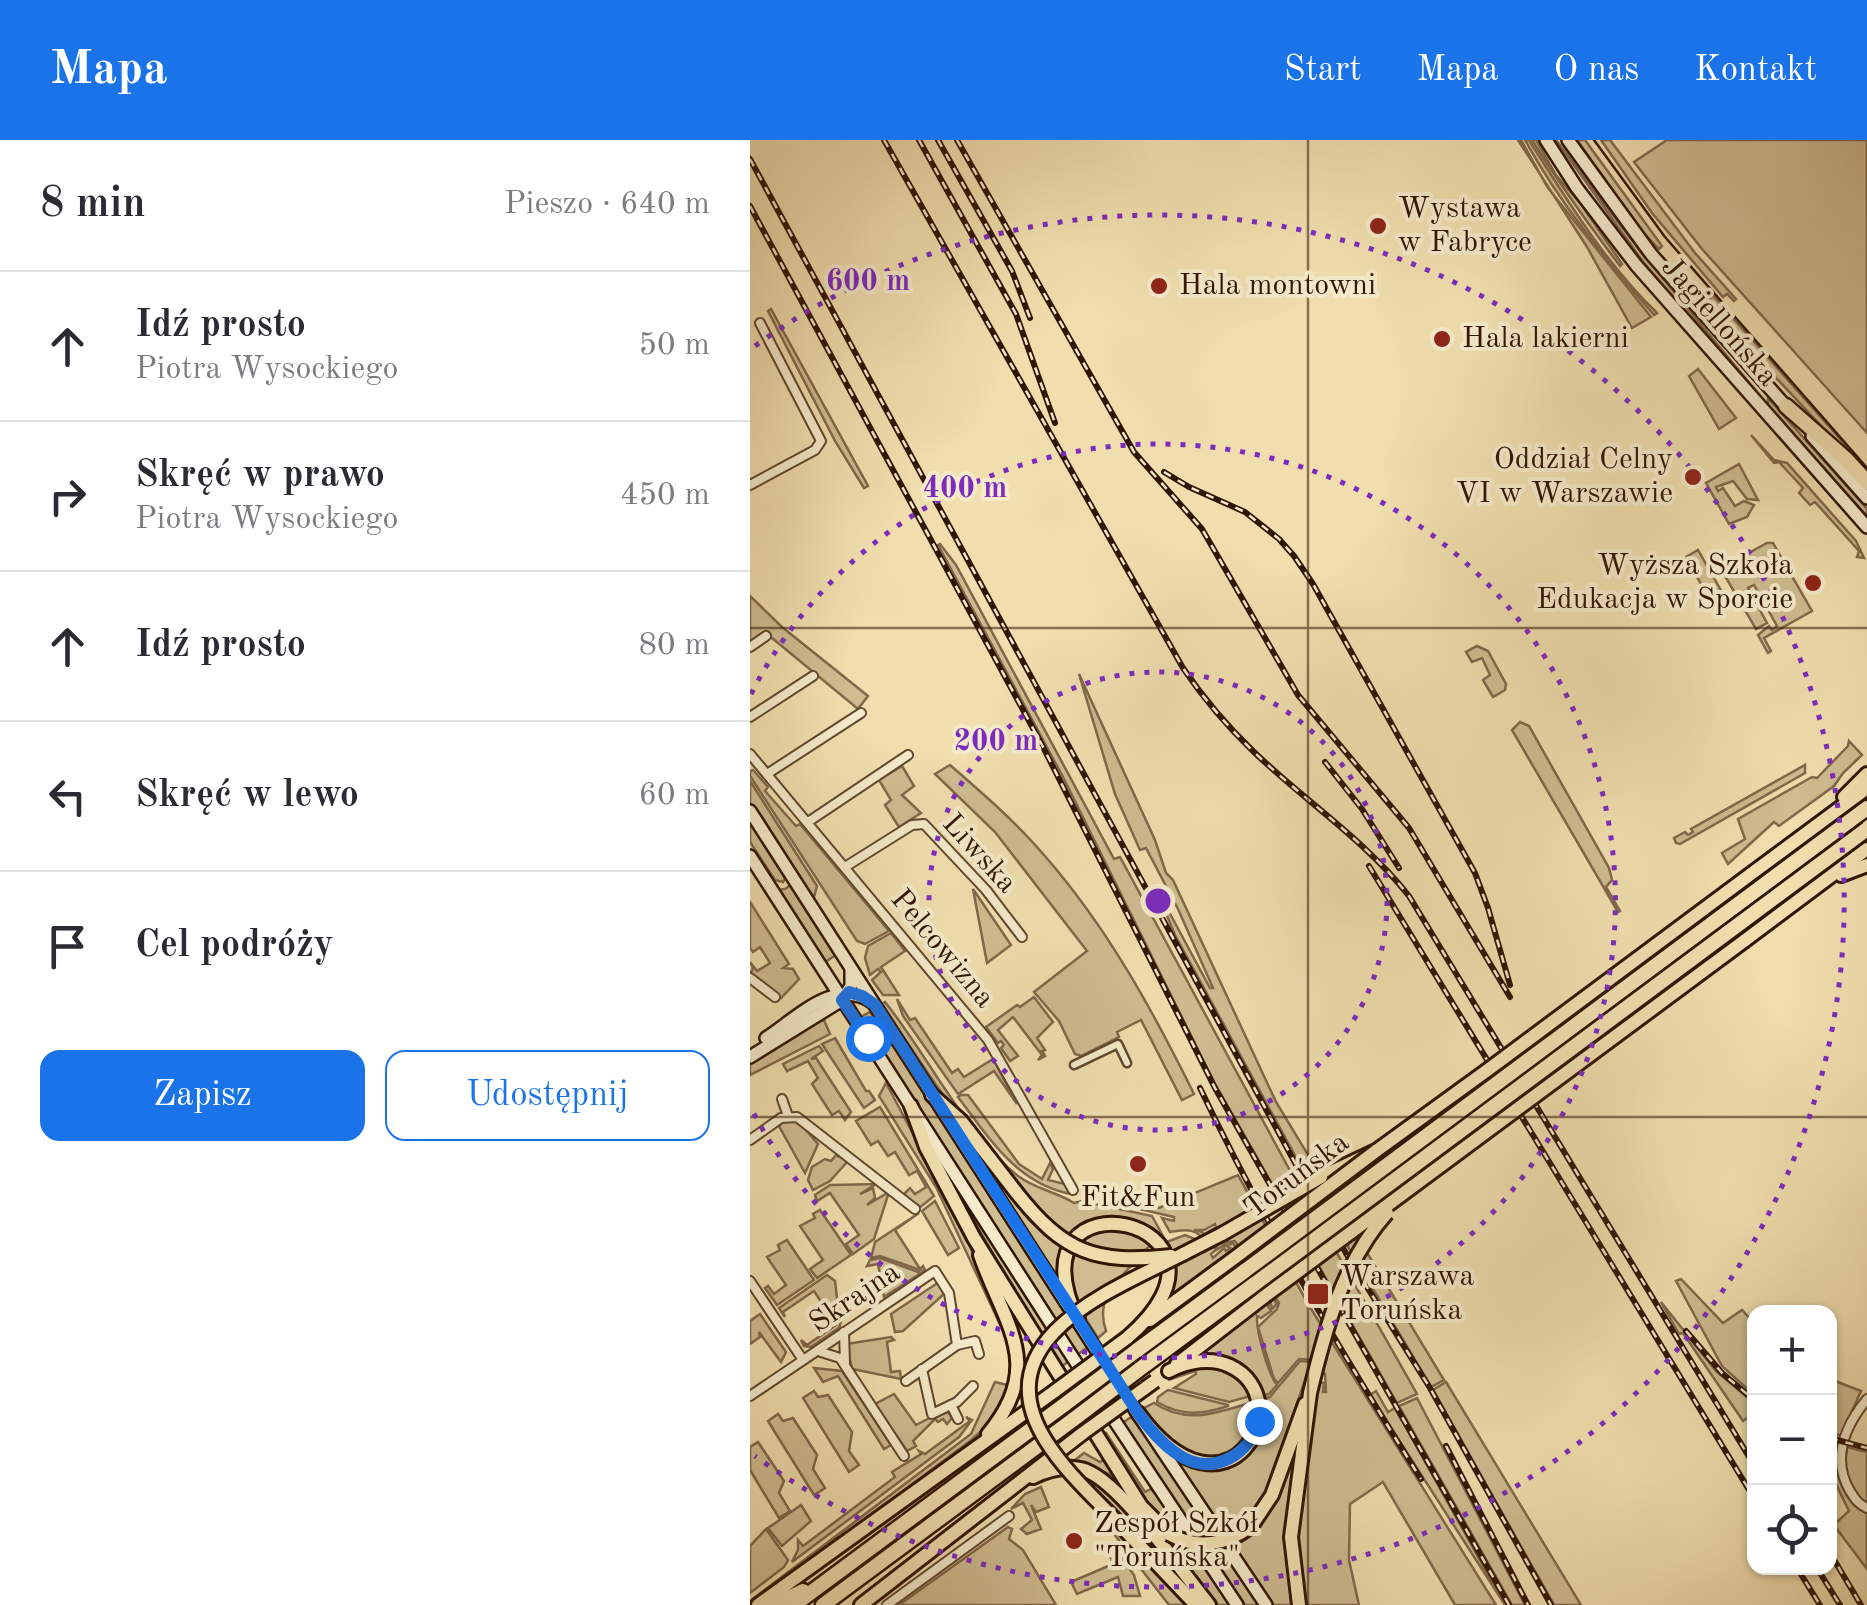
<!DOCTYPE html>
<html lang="pl">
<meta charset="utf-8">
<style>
body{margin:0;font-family:"Old Standard TT",serif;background:#f2f2f3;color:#2b2b33}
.controls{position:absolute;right:30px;bottom:30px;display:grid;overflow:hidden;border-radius:20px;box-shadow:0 2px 8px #0004}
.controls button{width:90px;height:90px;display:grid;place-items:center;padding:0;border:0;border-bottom:2px solid #e1e1e2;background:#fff;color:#2b2b33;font:50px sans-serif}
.stop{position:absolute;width:30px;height:30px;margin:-22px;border:8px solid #1a73e8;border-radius:50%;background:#fff}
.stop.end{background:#1a73e8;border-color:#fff;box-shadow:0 2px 10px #0008}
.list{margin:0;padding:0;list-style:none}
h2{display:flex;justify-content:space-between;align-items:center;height:130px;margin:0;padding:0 40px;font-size:42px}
h2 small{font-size:32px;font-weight:400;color:#7c7c81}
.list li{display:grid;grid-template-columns:65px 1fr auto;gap:30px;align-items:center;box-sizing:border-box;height:150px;padding:0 40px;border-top:2px solid #e1e1e2}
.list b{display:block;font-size:38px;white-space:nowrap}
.list p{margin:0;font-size:32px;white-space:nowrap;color:#7c7c81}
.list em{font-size:32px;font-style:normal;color:#7c7c81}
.actions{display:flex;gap:20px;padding:30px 40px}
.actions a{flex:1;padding:22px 0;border:2px solid #1a73e8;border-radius:20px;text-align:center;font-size:35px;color:#1a73e8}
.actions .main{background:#1a73e8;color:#fff}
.icon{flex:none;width:55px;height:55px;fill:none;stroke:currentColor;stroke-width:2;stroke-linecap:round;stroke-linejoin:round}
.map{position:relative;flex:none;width:1117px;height:1465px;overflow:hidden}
header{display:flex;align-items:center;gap:60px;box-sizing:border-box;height:140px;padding:0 50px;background:#1a73e8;color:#fff}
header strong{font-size:48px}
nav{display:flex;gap:55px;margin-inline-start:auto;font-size:35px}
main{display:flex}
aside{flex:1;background:#fff}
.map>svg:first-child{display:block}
.green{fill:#cfbc91;stroke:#80684a;stroke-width:2.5}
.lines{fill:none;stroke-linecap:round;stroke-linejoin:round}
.stream{stroke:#7c6547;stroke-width:2.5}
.pedestrian-casing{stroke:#60472e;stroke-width:11}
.minor-casing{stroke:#60472e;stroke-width:12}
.secondary-casing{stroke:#301503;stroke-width:16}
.primary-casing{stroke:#301503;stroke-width:18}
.motorway-casing{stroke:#301503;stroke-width:19}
.pedestrian{stroke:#f5eaca;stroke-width:6}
.minor{stroke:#f5eaca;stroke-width:8}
.secondary{stroke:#f5eaca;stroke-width:11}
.primary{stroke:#f0deae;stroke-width:12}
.motorway{stroke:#f0deae;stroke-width:14}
.tram{stroke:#301503;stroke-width:2.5}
.rail-casing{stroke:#301503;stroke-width:6}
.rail{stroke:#f5eaca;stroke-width:2.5;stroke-dasharray:8;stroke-linecap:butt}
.primary-bridge-casing{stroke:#301503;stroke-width:18;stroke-linecap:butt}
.motorway-bridge-casing{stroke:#301503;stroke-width:19;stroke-linecap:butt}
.primary-bridge{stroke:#f0deae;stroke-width:12}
.motorway-bridge{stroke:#f0deae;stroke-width:14}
.route{stroke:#1a73e8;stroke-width:12}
.grid{fill:none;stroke:#301503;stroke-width:2.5;stroke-opacity:0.55}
.ring{fill:none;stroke:#7b2cbf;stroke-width:5;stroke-dasharray:5 10}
.poi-dot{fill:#8f2418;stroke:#f5eaca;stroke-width:4}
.labels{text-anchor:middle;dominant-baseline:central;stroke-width:8;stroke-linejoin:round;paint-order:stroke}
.poi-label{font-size:30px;fill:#301503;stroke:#f5eaca;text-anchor:start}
.street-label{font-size:30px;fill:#301503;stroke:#f5eaca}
.centre{fill:#7b2cbf;stroke:#f5eaca;stroke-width:5}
.ring-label{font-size:30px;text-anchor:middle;font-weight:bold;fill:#7b2cbf;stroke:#f5eaca;stroke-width:8;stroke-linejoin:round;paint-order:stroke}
</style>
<header>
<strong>Mapa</strong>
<nav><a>Start</a><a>Mapa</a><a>O nas</a><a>Kontakt</a></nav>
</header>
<main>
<aside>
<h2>8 min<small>Pieszo · 640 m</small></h2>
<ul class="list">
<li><svg class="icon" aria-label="ahead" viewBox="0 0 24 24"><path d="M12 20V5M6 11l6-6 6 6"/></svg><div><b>Idź prosto</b><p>Piotra Wysockiego</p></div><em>50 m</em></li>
<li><svg class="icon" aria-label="right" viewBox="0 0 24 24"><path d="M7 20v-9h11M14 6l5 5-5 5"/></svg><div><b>Skręć w prawo</b><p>Piotra Wysockiego</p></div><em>450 m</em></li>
<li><svg class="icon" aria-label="ahead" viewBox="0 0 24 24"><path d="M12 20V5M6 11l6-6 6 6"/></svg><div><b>Idź prosto</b></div><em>80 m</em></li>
<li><svg class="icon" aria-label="left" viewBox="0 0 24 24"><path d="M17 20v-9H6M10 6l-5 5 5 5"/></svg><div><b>Skręć w lewo</b></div><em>60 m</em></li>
<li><svg class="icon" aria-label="arrive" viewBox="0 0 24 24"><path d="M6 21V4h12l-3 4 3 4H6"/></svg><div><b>Cel podróży</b></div></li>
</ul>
<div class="actions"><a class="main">Zapisz</a><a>Udostępnij</a></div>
</aside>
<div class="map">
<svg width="1117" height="1465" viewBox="0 0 1117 1465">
<rect width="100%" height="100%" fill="#f0deae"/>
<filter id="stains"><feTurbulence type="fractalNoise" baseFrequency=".002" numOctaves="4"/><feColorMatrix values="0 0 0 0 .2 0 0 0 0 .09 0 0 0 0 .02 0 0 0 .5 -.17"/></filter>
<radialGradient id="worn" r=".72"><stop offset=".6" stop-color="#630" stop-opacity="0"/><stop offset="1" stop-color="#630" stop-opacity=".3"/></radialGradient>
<g class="green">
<path d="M768 0H771L798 48 901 177 882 188 837 107Z"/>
<path d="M775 0H779C817 60 856 124 907 173L904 175C856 120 810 64 775 0Z"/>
<path d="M782 0H786L806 35 831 64 872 124 870 126C839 85 809 43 782 0Z"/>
<path d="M806 0 891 112 1006 251 893 122Z"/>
<path d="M827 0H835L912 106 909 109 888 87Z"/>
<path d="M851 0H860L945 113 986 159 984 161 977 154 973 157 902 73Z"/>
<path d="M917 0H1117V293L952 109 884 22Z"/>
<path d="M957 149 1117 329V335L956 163 961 158 955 152Z"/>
<path d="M21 169 118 346 114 348 85 301 18 171Z"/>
<path d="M948 229 986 278 969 289 939 236Z"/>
<path d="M1018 258 1117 369V376L1018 265Z"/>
<path d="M1001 295 1024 320 1037 323 1106 401 1114 418 1107 417 1109 411 1065 362 1060 365 1049 353 1053 348 1029 322 1024 323Z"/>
<path d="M989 324 1008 360 997 359 983 341 966 347 968 351 973 348 985 366 994 361 1004 365 997 377 979 384 956 343Z"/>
<path d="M1017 403H1023L1062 471 1014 498 1021 511 1018 513 1008 495 1019 486 1022 490 1027 486 1004 445 998 448 1017 483 1006 489 975 436 986 420Z"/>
<path d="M190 404 206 425 364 719 370 717 538 1027 667 1254 647 1263 464 942 313 637 188 405Z"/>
<path d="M948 410 973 454 972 460 963 466 936 417Z"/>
<path d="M0 456 32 487 118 556 108 569 16 493 0 502Z"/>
<path d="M727 506 738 511 756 544 755 550 743 557 733 540 740 535 732 518 722 522 716 512Z"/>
<path d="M329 534 405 700 416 733 423 740 526 962 694 1240 681 1247 555 1034 425 795 404 744 460 848H463L428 769 396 708 390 710 365 654Z"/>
<path d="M770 582 779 586 859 728 862 740 856 747 870 771 868 772 762 590Z"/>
<path d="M1099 601 1112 615 1093 633 1084 646 1029 686 1024 682 978 724 972 713 995 699 988 679 1062 637 1067 638 1098 606Z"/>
<path d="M200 625C232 653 266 682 294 715 357 787 402 869 444 954L432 960 391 880 367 892 369 897 331 916 325 914 309 881 284 852 337 811 245 692 185 634Z"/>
<path d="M1055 625V633L930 704 926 703 924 698 935 692 938 695 943 692 941 689Z"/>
<path d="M152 626 164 646 152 655 171 673 149 687 135 665 141 660 129 640Z"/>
<path d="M3 630 18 647 15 651 46 686 50 684 139 791 115 804 107 801 0 636V631Z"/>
<path d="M0 641 67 746 64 757 48 738 0 664Z"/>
<path d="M0 679 36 736 33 742 25 740 0 702Z"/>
<path d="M42 744 87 814 74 823 26 750 35 749Z"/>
<path d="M223 749 261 805 237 823Z"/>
<path d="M0 762 39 824 33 828 43 829 49 839 31 858 0 835 3 828 0 822 7 831 20 823 10 807 3 812 0 808Z"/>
<path d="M141 793 155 811 131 827 149 855H133L122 840 131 832 128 829 120 835 115 818 118 806Z"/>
<path d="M284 857 303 882 287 898 295 910 292 911 295 916 288 920 292 915 263 877 248 890 268 916 260 921 251 908 254 905 251 901 248 903 236 887 267 865 270 867Z"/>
<path d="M147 859 160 880 165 878 202 933 208 929 214 937 243 919 267 964 244 931 208 954 153 876Z"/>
<path d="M135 862C178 915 214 993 268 1036 285 1049 307 1052 324 1063L332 1061 402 1076 413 1096 410 1098C381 1068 353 1076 322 1099 250 1046 181 939 132 864Z"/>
<path d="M120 872 173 949 339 1206 326 1216 109 878Z"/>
<path d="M73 878 80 894 0 935V921Z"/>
<path d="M85 898 116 951H119L125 960 114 968 72 904Z"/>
<path d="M69 906 73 911 61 919 66 918 101 972 95 980 89 971 82 975 62 944 68 938 58 921 37 931 33 924Z"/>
<path d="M136 943 205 1073 255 1185 260 1206 186 1047 129 956Z"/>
<path d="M211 955H218L269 1024 292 1039 300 1023 303 1029 298 1040 315 1044 321 1054C267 1044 239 998 208 957Z"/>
<path d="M130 967 184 1056 168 1069 152 1056 160 1048 165 1054 176 1047 167 1031 159 1035 145 1012 138 1016 128 1001 121 1005 106 981Z"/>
<path d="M34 979 48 981 68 1004 55 1033 29 986Z"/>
<path d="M207 982 316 1108 310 1137 312 1148Z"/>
<path d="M180 1006 320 1220 310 1228Z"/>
<path d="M86 1015 98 1021 80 1041 63 1050 58 1040 62 1027 75 1019 81 1021Z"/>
<path d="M488 1035 558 1164 746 1465H705L633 1342 600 1364 599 1420 609 1465H553C541 1393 555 1326 566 1254L569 1242 574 1243 573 1252H576L575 1234 563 1220 549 1219 528 1243 524 1239 508 1187 527 1169 529 1163 485 1101 478 1102 468 1109 456 1093 466 1087 465 1084 454 1090H444L452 1092 466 1110 461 1114 463 1118 474 1108 476 1111 480 1108 476 1106 483 1103 527 1164 522 1169 521 1164 518 1166 521 1171 511 1178 507 1176C506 1189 517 1232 527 1245L519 1254 512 1256 504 1240 442 1219 518 1160 482 1111 413 1164 417 1109 414 1103 435 1095 457 1104C448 1088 436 1089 420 1092L412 1078 424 1081V1077L377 1066 378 1061 409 1068Z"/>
<path d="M126 1044 110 1054 123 1048 125 1058 117 1065 139 1052 124 1099 103 1114 96 1104 109 1095 80 1053 67 1061 65 1055 80 1045Z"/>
<path d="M185 1061 209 1108 198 1115 172 1071Z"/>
<path d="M70 1070 101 1115 67 1138 60 1129 73 1120 50 1086 65 1078 63 1074Z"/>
<path d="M169 1073 145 1090 170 1129 173 1126 175 1130 173 1131 130 1116 121 1118 125 1102Z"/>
<path d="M369 1085 402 1104C392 1112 388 1118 380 1127 362 1147 346 1162 356 1191L348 1198 330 1170 318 1136 328 1104 340 1093Z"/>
<path d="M37 1100 64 1140 27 1165 15 1148 18 1146 24 1154 36 1145 17 1117 30 1110 28 1105Z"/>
<path d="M130 1118 171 1133 134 1157 128 1124 117 1126 120 1120Z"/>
<path d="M77 1135 85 1141 88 1167 80 1173 87 1176 91 1174 89 1169 93 1175 89 1188 61 1207 54 1206 51 1200 57 1205 86 1185 64 1151 33 1172 35 1177 29 1168Z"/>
<path d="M931 1139 973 1183 992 1170 1004 1183V1255L972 1226 926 1141Z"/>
<path d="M189 1142 195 1153 153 1191 145 1192 141 1174Z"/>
<path d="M911 1162 966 1231 1004 1263V1273L993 1281 933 1193 929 1194Z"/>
<path d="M10 1174 36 1212 31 1222 9 1192 10 1197 0 1204V1181Z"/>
<path d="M141 1197 144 1200 137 1202 141 1232 150 1231 151 1239 102 1229 96 1204Z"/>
<path d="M550 1221 561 1222 505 1389 524 1363 554 1274 539 1371 545 1465H522L423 1317C447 1329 464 1331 490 1318L513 1259 520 1257Z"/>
<path d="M457 1225C477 1229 493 1236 501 1256L479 1262 424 1248 446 1234 445 1231 418 1240 434 1231Z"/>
<path d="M64 1228 92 1231 141 1305 134 1309 88 1236 73 1242Z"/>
<path d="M1080 1239 1111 1251 1091 1296 1080 1292Z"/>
<path d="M245 1242 261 1246 257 1257 236 1287 220 1301 89 1399 87 1397 0 1461 221 1294Z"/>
<path d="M696 1242 831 1465H804L683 1250Z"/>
<path d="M418 1250 478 1265V1266C452 1275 431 1276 407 1262L408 1257Z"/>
<path d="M64 1251 68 1257 78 1255 102 1292 99 1311 109 1325 99 1332 53 1258Z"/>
<path d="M626 1251 638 1272 645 1268 755 1465 620 1255Z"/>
<path d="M144 1254 166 1285 193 1271 198 1272 202 1278 197 1284 193 1279 188 1282 185 1279 163 1301 166 1306 157 1311 125 1264Z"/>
<path d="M667 1258 775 1465H762L649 1266Z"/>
<path d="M503 1262C509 1298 473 1332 438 1314 421 1306 404 1283 394 1268L404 1263C437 1285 467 1273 503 1262Z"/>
<path d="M28 1274 33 1281 43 1278 67 1315 63 1329 75 1348 64 1355 18 1281Z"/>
<path d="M384 1275 511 1465H492L371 1284Z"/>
<path d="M216 1277 222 1280 209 1297 42 1422 48 1410V1400L53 1406 145 1337 142 1332 171 1314 169 1311 175 1314 220 1281Z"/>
<path d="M356 1293 395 1352 401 1349 413 1361 483 1465H463L366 1347 337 1325 363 1340 364 1336 325 1320 334 1313 350 1322 355 1319 408 1380 352 1296Z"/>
<path d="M1080 1301 1089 1305C1081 1328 1094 1364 1117 1373V1429L1080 1380V1371L1087 1382 1099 1371 1080 1332Z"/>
<path d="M8 1302 34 1341 29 1353 40 1371 29 1378 0 1330V1307Z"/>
<path d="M1097 1307 1117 1312V1366L1112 1363 1094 1332Z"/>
<path d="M330 1334C372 1351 423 1429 453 1465Z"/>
<path d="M291 1347 299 1367 286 1372 281 1365 291 1389 277 1394 271 1389 282 1380 273 1363 261 1369 275 1354Z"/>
<path d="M51 1365 61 1381 32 1406 18 1388Z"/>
<path d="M352 1373 440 1465H419L350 1376Z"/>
<path d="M258 1387 262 1389 259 1399 273 1410 306 1465H149Z"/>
<path d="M16 1389 38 1420 34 1427 0 1453V1406Z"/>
<path d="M361 1403 384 1435 390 1456H373L368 1437 327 1454 321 1442 363 1424 356 1404Z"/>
</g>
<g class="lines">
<path class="stream" d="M785 1431 804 1465"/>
<defs>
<path id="pedestrian" d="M324 925 368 904 377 923"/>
<g id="minor">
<path d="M0 345 65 310 71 301 10 183"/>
<path d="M0 507 16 496"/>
<path d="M0 577 63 536"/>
<path d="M0 614 238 900 323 1050"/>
<path d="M17 634 111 573"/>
<path d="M58 682 158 615"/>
<path d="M95 727 162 685 174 684 236 750 272 797"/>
<path d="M0 838 25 857"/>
<path d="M32 959 38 976"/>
<path d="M0 1000 31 978 47 977 165 1069"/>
<path d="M0 1141 53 1220"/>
<path d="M94 1192 95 1223"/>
<path d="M207 1205 225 1201 229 1214"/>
<path d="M68 1211 90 1218 154 1316"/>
<path d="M172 1229 182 1274 207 1262 223 1246"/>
<path d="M0 1256 185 1131 199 1153 207 1205 156 1241"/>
<path d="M1117 1259C1095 1286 1081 1319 1100 1351 1105 1359 1108 1364 1117 1368"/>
<path d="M201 1265 208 1279"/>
<path d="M137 1465 259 1376"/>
</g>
<g id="secondary">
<path d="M796 0 827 48 886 125 1117 387"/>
<path d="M818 0 901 114 1040 271"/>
<path d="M1062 296 1117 358"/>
<path d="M0 671 376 1256 516 1465"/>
<path d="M0 716 323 1218 487 1465"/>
<path d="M16 898C47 878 85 837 122 862"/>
<path d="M0 917 92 860 101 846V831"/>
</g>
<g id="primary">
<path d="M1094 657 1117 634"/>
<path d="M1005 731 1117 648"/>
<path d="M1091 735 1117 725"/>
<path d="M994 801 1117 709"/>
<path d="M182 955 211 981 266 1052"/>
<path d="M161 966 176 1007 224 1098 391 1366 419 1394"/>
<path d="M571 1037 626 1011 739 929"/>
<path d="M433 1114 472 1094"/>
<path d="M230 1115C254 1184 296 1225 238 1294"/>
<path d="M328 1180C253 1024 517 1078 377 1198"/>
<path d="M400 1180 487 1116"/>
<path d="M427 1224 515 1156"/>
<path d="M388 1273C478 1396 552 1260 480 1226 461 1217 438 1221 419 1231"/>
<path d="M283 1337C300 1329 318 1324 337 1331 372 1345 433 1433 459 1465"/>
<path d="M502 1385 522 1355 555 1264"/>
<path d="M373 1388 446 1465"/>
<path d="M8 1465 305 1251"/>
<path d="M111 1465 333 1293"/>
<path d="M549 1465 541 1397 560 1253"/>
</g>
<g id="motorway">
<path d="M1036 266 1096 319 1117 342"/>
<path d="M812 895 1117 668"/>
<path d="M386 1211 496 1130"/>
<path d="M395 1225 506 1143"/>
<path d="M24 1465 53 1451"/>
<path d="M44 1465 314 1265"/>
<path d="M73 1465 324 1279"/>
</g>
</defs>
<use href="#pedestrian" class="pedestrian-casing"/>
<use href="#minor" class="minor-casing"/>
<use href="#secondary" class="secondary-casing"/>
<use href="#primary" class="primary-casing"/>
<use href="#motorway" class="motorway-casing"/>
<use href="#pedestrian" class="pedestrian"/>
<use href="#minor" class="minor"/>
<use href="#secondary" class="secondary"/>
<use href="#primary" class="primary"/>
<use href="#motorway" class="motorway"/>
<path class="tram" d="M844 0 915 97 1117 328"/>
<defs>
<g id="rail">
<path d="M134 0 433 528C454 559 478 587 504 612 556 662 614 699 659 756L1004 1325"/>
<path d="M169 0 266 174 305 283"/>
<path d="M188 0 262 131 280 178"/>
<path d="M207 0 384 312 452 389 548 555 659 688 760 857"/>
<path d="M0 19 550 1032 597 1115 680 1248 801 1465"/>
<path d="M0 66 292 605 465 948 759 1465"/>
<path d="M414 332 439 347 495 372 529 399 544 416 563 444 725 733 738 768 760 845"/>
<path d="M575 622 612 669 649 728"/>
<path d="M619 726 1004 1358"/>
<path d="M450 948C515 1084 591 1212 671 1339"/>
<path d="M936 1191 972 1233 1004 1260"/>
<path d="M1080 1298 1117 1308"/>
<path d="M696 1306 778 1465"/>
<path d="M1080 1413 1111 1465"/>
<path d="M1047 1428 1070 1465"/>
<path d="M1067 1428 1090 1465"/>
</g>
</defs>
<use href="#rail" class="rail-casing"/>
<use href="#rail" class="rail"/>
<defs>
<g id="primary-bridge">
<path d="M739 929 1005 731"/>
<path d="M266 1052C314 1113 345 1124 421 1116"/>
<path d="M472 1094 571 1037"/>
<path d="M487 1116 626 1011"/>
<path d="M515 1156 994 801"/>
<path d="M305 1251 377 1198"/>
<path d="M560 1253C575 1190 593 1122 637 1073"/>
<path d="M333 1293 405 1241"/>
<path d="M373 1388C347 1360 316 1333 296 1301 232 1199 362 1150 433 1114"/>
<path d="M419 1394C447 1410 478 1405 502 1385"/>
</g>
<g id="motorway-bridge">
<path d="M496 1130 812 895"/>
<path d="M506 1143 1117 689"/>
<path d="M314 1265 386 1211"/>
<path d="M324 1279 395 1225"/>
</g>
</defs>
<use href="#primary-bridge" class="primary-bridge-casing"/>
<use href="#motorway-bridge" class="motorway-bridge-casing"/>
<use href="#primary-bridge" class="primary-bridge"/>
<use href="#motorway-bridge" class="motorway-bridge"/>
</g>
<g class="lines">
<path class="route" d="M118 898 92 860 99 852 112 856 125 865 388 1273C400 1290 415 1308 434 1318 466 1335 500 1313 509 1281"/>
</g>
<path class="grid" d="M558 0V1465M0 488H1117M0 977H1117"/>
<g class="ring">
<circle cx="408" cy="761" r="229"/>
<path d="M1 554A457 457 0 1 1 1 968"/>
<path d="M5 206A686 686 0 1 1 5 1316"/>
</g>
<g class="poi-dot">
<circle cx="628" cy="86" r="10"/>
<circle cx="409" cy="146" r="10"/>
<circle cx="692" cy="199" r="10"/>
<circle cx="943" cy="337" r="10"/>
<circle cx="1063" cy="443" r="10"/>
<circle cx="388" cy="1024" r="10"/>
<rect x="556" y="1142" width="24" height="24" rx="5"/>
<circle cx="324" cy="1401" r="10"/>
</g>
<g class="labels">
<g class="poi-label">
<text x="648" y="69">Wystawa<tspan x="648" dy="34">w Fabryce</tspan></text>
<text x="429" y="146">Hala montowni</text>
<text x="712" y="199">Hala lakierni</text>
<text x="923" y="320" text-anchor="end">Oddział Celny<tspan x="923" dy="34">VI w Warszawie</tspan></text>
<text x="1043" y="426" text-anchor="end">Wyższa Szkoła<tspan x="1043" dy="34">Edukacja w Sporcie</tspan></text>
<text x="388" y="1058" text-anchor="middle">Fit&amp;Fun</text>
<text x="590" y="1137">Warszawa<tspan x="590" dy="34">Toruńska</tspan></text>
<text x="344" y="1384">Zespół Szkół<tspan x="344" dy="34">"Toruńska"</tspan></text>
</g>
<g class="street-label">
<text transform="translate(969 182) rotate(49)">Jagiellońska</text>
<text transform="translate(229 714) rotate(48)">Liwska</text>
<text transform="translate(192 809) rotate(50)">Pelcowizna</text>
<text transform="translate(547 1036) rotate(-37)">Toruńska</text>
<text transform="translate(105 1158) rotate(-34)">Skrajna</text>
</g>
</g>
<circle cx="408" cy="761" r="15" class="centre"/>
<g class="ring-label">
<text x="118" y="150">600 m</text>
<text x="215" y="357">400 m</text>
<text x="246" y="610">200 m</text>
</g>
<rect width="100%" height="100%" filter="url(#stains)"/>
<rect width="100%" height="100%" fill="url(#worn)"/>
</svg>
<div class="controls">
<button>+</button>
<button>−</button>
<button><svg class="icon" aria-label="locate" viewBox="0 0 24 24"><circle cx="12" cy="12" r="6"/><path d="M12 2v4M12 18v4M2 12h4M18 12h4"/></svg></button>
</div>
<div class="stop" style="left:118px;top:898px"></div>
<div class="stop end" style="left:509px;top:1281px"></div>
</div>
</main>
